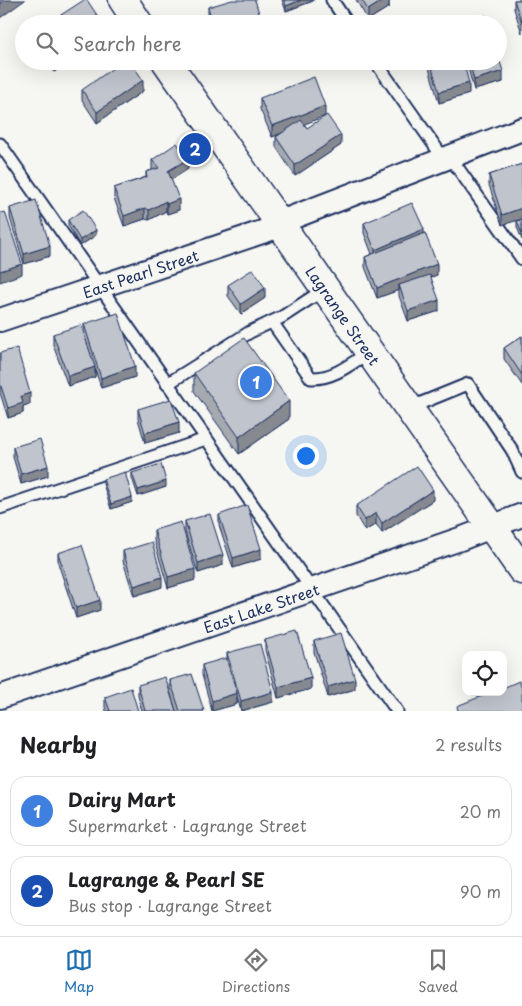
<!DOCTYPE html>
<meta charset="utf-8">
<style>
body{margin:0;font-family:"Playpen Sans",sans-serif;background:#f2f2f2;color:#202124}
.controls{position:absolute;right:15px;bottom:15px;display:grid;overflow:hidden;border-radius:10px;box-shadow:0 5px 20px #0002}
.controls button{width:45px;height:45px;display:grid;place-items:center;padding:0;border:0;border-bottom:1px solid #e0e0e0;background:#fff;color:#202124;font:25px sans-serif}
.you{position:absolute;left:305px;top:455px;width:18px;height:18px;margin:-12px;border:4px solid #fff;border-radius:50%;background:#1a73e8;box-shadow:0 0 0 8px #1a73e833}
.badge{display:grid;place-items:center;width:32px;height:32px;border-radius:50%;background:#1f6fb2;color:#fff;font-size:16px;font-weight:700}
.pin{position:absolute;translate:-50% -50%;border:2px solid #fff;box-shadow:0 1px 5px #0006}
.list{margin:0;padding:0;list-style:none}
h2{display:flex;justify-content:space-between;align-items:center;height:65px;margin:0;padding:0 20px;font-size:21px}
h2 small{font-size:16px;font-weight:400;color:#757577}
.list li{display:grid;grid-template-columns:32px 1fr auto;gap:15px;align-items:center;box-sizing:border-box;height:70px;margin:0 10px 10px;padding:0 10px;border:1px solid #e0e0e0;border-radius:15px}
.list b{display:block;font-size:19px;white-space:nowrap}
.list p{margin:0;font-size:16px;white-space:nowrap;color:#757577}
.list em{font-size:16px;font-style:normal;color:#757577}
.icon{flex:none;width:28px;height:28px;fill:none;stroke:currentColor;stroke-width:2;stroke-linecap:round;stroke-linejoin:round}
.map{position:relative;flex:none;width:522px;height:711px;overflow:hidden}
.search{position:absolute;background:#fff;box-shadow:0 5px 20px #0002;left:15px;right:15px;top:15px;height:55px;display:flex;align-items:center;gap:12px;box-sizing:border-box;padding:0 18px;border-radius:28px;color:#757577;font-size:19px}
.sheet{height:225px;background:#fff}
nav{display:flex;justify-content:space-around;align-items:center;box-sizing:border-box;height:70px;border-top:1px solid #e0e0e0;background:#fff;font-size:14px;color:#757577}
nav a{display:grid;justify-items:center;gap:2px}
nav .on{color:#1f6fb2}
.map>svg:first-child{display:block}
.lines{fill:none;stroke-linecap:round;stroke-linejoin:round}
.service-casing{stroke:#1b2f5e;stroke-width:15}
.minor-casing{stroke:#1b2f5e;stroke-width:26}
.secondary-casing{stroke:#1b2f5e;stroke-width:31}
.service{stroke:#f6f6f2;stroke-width:11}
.minor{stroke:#f6f6f2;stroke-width:22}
.secondary{stroke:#f6f6f2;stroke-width:28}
.wall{fill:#a5a9b0;stroke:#1b2f5e}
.shaded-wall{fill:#868990;stroke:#1b2f5e}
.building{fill:#c0c4cd;stroke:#1b2f5e}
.labels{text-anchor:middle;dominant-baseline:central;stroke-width:5;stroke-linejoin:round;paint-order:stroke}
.street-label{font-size:15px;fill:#1b2f5e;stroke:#f6f6f2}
</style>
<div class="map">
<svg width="522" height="711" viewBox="0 0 522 711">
<rect width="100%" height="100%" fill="#f6f6f2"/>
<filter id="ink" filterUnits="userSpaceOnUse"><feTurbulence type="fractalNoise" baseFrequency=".02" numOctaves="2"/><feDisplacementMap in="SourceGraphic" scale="10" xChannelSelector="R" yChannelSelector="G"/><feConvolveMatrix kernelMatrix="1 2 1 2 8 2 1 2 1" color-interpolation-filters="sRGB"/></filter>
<g filter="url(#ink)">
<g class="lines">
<defs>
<g id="service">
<path d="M332 0 348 24"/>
<path d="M375 61 444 159"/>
<path d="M0 144 397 711"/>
<path d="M450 157 522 259"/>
<path d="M272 322 311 378C333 379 351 364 369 352"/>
<path d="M167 384 250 332 282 317 325 289"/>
<path d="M409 408 468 384 512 450 522 472"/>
<path d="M0 508 206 439"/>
</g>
<g id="minor">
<path d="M278 223 522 129"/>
<path id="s1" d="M0 320 280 226"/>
<path id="s2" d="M0 697 463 538 522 515"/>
</g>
<g id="secondary">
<path d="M123 0 139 24"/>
<path id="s3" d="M166 61 522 570"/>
</g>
</defs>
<use href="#service" class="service-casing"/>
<use href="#minor" class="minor-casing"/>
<use href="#secondary" class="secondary-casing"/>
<use href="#service" class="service"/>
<use href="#minor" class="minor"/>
<use href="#secondary" class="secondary"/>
</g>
<g class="wall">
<path d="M282 0H313V1L286 11Z"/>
<path d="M356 0H389V7L368 20Z"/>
<path d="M514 0H522V33L514 9Z"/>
<path d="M208 7 261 24H210L208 18Z"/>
<path d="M46 61H70L54 72Z"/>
<path d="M427 61H463L469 94 439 103Z"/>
<path d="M466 61H498L503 82 474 90Z"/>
<path d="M82 90 143 91 97 123 82 100Z"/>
<path d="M260 98 304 124 307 128 341 145 295 176 276 147V137L282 133 272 137 260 109Z"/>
<path d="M152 160 188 169 171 180 179 210 167 214 166 211 149 220 145 219 124 226 114 198V188L146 177V172L152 170Z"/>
<path d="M522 164 502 225 489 185V175Z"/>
<path d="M10 208 50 256 24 264 10 218Z"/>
<path d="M68 220 96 235 80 246 68 225Z"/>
<path d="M522 220V240L517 227V221Z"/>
<path d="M364 223 424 234 437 275 431 277 439 311 408 321 399 296V290L377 298 365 267V257L372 254 364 233Z"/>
<path d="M228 285 265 298 241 314 228 296Z"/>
<path d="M84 324 135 377 101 388 95 369V377L68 386 53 345V334L84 333Z"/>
<path d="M522 336V385L504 359V348Z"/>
<path d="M0 353 30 404 23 406V413L8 418 0 393Z"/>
<path d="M194 373 289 419 239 454 194 391Z"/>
<path d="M138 409 179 433 145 443 138 419Z"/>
<path d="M13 447 48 476 21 484 13 457Z"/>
<path d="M132 473 166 487 138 496 132 478Z"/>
<path d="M103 479 132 502 111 509 103 484Z"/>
<path d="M433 500 382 533 376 524 365 531 356 516V506Z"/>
<path d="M219 515 261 559 233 568 219 525Z"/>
<path d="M185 521 223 565 198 573 185 532Z"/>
<path d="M154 530 195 580 168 588 154 540Z"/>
<path d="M123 551 162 587 134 596 123 561Z"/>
<path d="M58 553 100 610 76 618 58 563Z"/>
<path d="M265 640 311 689 278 698 265 650Z"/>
<path d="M314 641 355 689 328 697 314 652Z"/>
<path d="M227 653 273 702 241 711 237 697V704L212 711 202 675V665L227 661Z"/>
<path d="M170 680 204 711H176L170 691Z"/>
<path d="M138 685 176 711H142L138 696Z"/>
<path d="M105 697 138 711H106L105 707Z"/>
</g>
<g class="shaded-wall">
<path d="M5 0H25L0 18V4Z"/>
<path d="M301 0H313V1L286 11V6Z"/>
<path d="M384 0H389V7L368 20V10Z"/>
<path d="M261 20V24H248Z"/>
<path d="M55 61H70L54 72Z"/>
<path d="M503 71V82L474 90V80Z"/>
<path d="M143 80V91L97 123V112Z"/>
<path d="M469 83V94L439 103V92Z"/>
<path d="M325 106V116L272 137V126Z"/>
<path d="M341 135V145L295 176V165Z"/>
<path d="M188 159V169L168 182V171Z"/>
<path d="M179 199V210L167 214V204Z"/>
<path d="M166 201V211L149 220V210Z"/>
<path d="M145 208V219L124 226V216Z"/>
<path d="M522 208V219L502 225V215Z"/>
<path d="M424 229V240L375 260V250Z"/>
<path d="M96 230V235L80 246V240Z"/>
<path d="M50 246V256L24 264V254Z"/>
<path d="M22 264V274L0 282V271Z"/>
<path d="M437 264V275L400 289 399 285V290L377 298V288Z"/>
<path d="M265 288V298L241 314V304Z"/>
<path d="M439 300V311L408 321V311Z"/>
<path d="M135 366V377L101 388V378Z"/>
<path d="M95 367V377L68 386V376Z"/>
<path d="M30 393V404L23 406V413L8 418V408L21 396Z"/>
<path d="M289 401V419L239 454V437Z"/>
<path d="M179 422V433L145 443V433Z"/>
<path d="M48 466V476L21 484V474Z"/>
<path d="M166 481V487L138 496V490Z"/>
<path d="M433 490V500L382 533V523Z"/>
<path d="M132 497V502L111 509V504Z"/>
<path d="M376 513V524L365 531V520Z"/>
<path d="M261 549V559L233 568V558Z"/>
<path d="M223 555V565L198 573V563Z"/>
<path d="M195 569V580L168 588V577Z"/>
<path d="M162 577V587L134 596V586Z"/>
<path d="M100 600V610L76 618V608Z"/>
<path d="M311 678V689L278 698V687Z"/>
<path d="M355 679V689L328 697V687Z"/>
<path d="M273 692V702L241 711V701Z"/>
<path d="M237 693V704L212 711V701Z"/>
</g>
<g class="building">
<path d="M0 0H5L0 4Z"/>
<path d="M84 0H87L101 21 97 24H47Z"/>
<path d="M232 0H255L261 20 248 24H213L208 7Z"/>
<path d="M284 0H301L286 6Z"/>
<path d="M362 0H384L368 10Z"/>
<path d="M514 0H522V23Z"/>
<path d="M486 15 488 24H458Z"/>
<path d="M498 56 503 71 474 80 469 61H498Z"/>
<path d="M123 61H130L143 80 97 112 82 90Z"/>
<path d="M430 61H463L469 83 439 92Z"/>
<path d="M314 77 325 106 272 126 260 98Z"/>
<path d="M327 115 341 135 295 165 276 137 301 120 307 128Z"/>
<path d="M177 143 188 159 168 171 179 199 167 204 166 201 149 210 145 208 124 216 114 188 147 177 146 172 159 168 152 160Z"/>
<path d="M522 164V208L502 215 489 175Z"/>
<path d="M36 200 50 246 24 254 10 208Z"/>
<path d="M412 203 424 229 375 250 364 223Z"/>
<path d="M83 210 96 230 80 240 68 220Z"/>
<path d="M5 212 22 264 0 271V213Z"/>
<path d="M522 220V234L517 221Z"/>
<path d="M425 233 437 264 377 288 365 257Z"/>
<path d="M253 269 265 288 241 304 228 285Z"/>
<path d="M430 275 439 300 408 311 399 285Z"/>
<path d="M118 313 135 366 101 378 84 324Z"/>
<path d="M81 325 95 367 68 376 53 334Z"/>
<path d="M522 336V375L504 348Z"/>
<path d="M244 338 289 401 239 437 194 373Z"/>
<path d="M17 348 30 393 21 396 23 403 8 408 0 383V353Z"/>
<path d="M171 399 179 422 145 433 138 409Z"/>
<path d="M40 439 48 466 21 474 13 447Z"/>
<path d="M161 464 166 481 138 490 132 473Z"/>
<path d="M417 466 433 490 382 523 376 513 365 520 356 506Z"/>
<path d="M125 472 132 497 111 504 103 479Z"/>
<path d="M247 505 261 549 233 558 219 515Z"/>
<path d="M210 514 223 555 198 563 185 521Z"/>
<path d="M181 522 195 569 168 577 154 530Z"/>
<path d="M152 542 162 577 134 586 123 551Z"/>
<path d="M82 545 100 600 76 608 58 553Z"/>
<path d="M297 631 311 678 278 687 265 640Z"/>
<path d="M341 633 355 679 328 687 314 641Z"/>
<path d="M260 644 273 692 241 701 227 653Z"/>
<path d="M226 658 237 693 212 701 202 665Z"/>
<path d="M192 674 204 711H180L170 680Z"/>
<path d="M165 677 176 711H145L138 685Z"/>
<path d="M519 681 522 689V711H458L457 706 492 692H503V688Z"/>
<path d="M131 688 138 711H110L105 697Z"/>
</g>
</g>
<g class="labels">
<g class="street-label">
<text stroke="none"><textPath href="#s1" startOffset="148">East Pearl Street</textPath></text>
<text stroke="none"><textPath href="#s3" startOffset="310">Lagrange Street</textPath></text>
<text stroke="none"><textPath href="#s2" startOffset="276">East Lake Street</textPath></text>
</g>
</g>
</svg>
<div class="controls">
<button><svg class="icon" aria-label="locate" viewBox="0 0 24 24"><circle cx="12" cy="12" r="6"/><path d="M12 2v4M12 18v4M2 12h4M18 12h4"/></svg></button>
</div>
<div class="you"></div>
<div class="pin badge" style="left:256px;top:382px;background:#3f7fe0">1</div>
<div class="pin badge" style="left:195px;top:149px;background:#1a4fb4">2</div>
<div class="search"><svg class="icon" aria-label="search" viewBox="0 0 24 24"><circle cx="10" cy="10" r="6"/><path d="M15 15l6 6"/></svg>Search here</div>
</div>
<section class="sheet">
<h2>Nearby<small>2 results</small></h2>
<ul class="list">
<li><span class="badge" style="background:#3f7fe0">1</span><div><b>Dairy Mart</b><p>Supermarket · Lagrange Street</p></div><em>20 m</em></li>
<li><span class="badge" style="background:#1a4fb4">2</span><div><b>Lagrange &amp; Pearl SE</b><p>Bus stop · Lagrange Street</p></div><em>90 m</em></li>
</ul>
</section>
<nav>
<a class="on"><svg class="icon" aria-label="map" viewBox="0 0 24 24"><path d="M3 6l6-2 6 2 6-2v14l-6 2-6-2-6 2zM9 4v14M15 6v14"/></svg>Map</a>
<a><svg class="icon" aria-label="directions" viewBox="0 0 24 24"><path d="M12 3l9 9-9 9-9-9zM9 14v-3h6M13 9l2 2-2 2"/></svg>Directions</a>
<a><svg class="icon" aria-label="saved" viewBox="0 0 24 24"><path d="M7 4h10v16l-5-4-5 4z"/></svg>Saved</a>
</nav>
